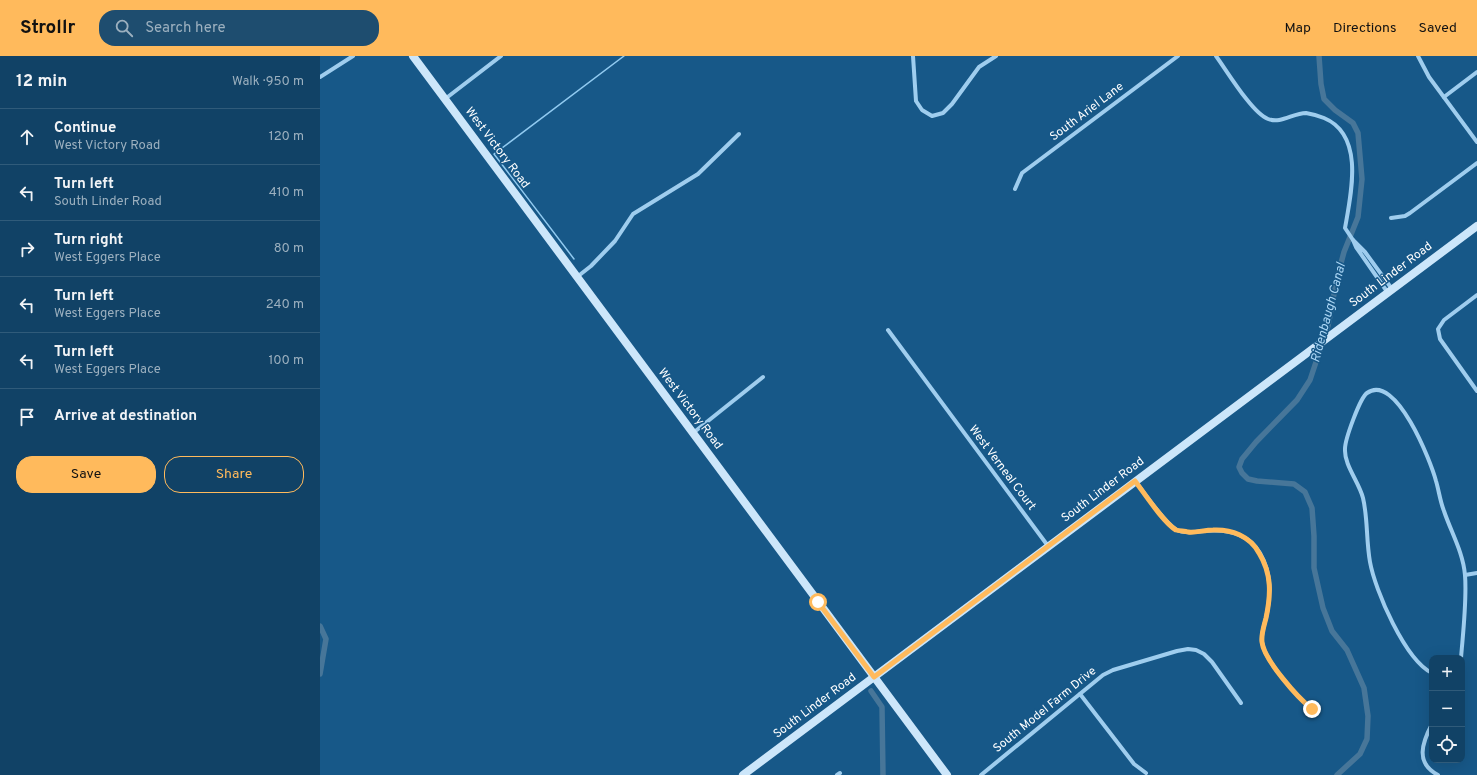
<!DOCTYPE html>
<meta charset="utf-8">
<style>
body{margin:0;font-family:Overpass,sans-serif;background:#1e4d6f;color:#f1f3f6}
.controls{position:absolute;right:12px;bottom:12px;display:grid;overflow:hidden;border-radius:8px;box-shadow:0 4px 16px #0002}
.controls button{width:36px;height:36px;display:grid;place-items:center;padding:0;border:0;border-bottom:1px solid #305b7a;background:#114266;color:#f1f3f6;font:20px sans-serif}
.stop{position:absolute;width:12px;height:12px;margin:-9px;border:3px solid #ffba5c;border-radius:50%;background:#fff}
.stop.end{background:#ffba5c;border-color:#fff;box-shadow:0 1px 4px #0008}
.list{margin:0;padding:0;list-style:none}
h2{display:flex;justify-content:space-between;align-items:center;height:52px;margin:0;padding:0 16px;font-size:17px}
h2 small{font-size:13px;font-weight:400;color:#9cb0bf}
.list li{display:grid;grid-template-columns:26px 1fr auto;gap:12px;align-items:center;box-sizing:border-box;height:56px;padding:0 16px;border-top:1px solid #305b7a}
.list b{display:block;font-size:15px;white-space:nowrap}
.list p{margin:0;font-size:13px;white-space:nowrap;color:#9cb0bf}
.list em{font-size:13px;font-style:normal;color:#9cb0bf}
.actions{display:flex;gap:8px;padding:12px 16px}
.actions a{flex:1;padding:9px 0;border:1px solid #ffba5c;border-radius:16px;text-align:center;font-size:14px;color:#ffba5c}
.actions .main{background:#ffba5c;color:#111}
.icon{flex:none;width:22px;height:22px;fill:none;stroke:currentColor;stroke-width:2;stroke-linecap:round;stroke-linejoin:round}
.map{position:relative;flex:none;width:1157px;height:719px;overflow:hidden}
header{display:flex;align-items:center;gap:24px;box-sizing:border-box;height:56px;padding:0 20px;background:#ffba5c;color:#111}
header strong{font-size:19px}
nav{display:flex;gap:22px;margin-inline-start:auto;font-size:14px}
.search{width:280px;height:36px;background:#1e4d6f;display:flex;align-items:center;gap:10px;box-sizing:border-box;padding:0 14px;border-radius:16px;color:#9cb0bf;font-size:15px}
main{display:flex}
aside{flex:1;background:#114266}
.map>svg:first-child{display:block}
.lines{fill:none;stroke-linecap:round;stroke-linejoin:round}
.stream{stroke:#91caf0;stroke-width:1.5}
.canal{stroke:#477699;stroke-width:5.5}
.street{stroke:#9fcdee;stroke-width:4}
.secondary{stroke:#cce6fa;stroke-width:8}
.route{stroke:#ffba5c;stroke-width:5}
.labels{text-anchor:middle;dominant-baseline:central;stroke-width:3;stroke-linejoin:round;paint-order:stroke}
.street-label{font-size:12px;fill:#fff;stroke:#175888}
.water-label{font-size:13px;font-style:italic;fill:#abd6f5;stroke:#175888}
</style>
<header>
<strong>Strollr</strong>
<div class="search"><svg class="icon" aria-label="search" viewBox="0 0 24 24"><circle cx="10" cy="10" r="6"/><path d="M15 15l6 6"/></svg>Search here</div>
<nav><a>Map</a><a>Directions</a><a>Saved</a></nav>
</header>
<main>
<aside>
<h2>12 min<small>Walk · 950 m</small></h2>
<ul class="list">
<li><svg class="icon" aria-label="ahead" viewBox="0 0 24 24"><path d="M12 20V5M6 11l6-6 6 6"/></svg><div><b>Continue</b><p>West Victory Road</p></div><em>120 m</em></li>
<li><svg class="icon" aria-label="left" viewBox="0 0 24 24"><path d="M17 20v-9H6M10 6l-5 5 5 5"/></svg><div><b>Turn left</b><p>South Linder Road</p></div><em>410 m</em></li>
<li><svg class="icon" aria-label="right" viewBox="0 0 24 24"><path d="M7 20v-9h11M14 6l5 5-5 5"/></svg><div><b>Turn right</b><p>West Eggers Place</p></div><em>80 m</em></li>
<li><svg class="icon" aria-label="left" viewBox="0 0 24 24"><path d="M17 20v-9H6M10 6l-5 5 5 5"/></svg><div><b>Turn left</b><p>West Eggers Place</p></div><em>240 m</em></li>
<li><svg class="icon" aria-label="left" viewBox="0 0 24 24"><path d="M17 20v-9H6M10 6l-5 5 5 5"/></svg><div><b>Turn left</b><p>West Eggers Place</p></div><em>100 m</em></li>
<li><svg class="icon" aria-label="arrive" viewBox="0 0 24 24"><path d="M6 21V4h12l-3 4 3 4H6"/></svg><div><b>Arrive at destination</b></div></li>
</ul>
<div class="actions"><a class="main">Save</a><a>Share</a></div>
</aside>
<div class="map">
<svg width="1157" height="719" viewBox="0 0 1157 719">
<rect width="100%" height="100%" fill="#175888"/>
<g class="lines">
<path class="stream" d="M254 203 174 98 304 0"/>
<g class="canal">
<path d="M999 0 1001 28 1004 43 1015 54 1033 67 1038 77 1042 123 1038 161 1024 196 1017 222 1008 270 990 324 977 344 936 386 922 403 919 411 922 417 928 423 937 425 974 428 985 436 992 452 994 480V512L1003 552 1012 575 1027 594 1044 632 1048 660 1047 683 1040 698 1017 719"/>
<path d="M0 570 6 583 0 618"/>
<path d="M551 635 562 651 563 719"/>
</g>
<g class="street">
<path d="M593 0 596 45 602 54 612 60 623 57 632 48 659 11 676 0"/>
<path d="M896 0C907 15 932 57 948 63 961 68 973 57 986 57 992 58 999 60 1004 62 1045 79 1031 138 1025 172L1033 184"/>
<path d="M1098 0 1109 21 1157 86"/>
<path d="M0 21 33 0"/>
<path d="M1124 41 1157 16"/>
<path d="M125 43 181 0"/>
<path d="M695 133 702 117 858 0"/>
<path d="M1071 162 1085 160 1090 157 1157 107"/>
<path d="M257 221 271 210 295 185 313 158 378 118 419 78"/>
<path d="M1068 237 1036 191 1033 184 1045 196 1072 233"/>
<path d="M1157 239 1124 264 1118 273 1120 283 1157 335"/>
<path d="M568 274 728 490"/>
<path d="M373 377 443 321"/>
<path d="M815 425C825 437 844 467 857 474 864 478 876 476 884 475 905 473 928 477 940 497 952 518 951 539 946 562 944 570 941 578 942 586 944 604 978 642 992 653"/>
<path d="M1145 519 1157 517"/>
<path d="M1112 617C1085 604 1055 534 1050 506 1046 484 1048 463 1043 442 1039 426 1024 409 1025 393 1025 383 1040 342 1047 337 1076 316 1111 406 1116 425 1119 435 1120 445 1124 455 1131 476 1143 496 1145 519 1147 544 1143 577 1141 602"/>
<path d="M760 638 814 708 826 717"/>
<path d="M1112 668C1102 687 1095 707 1118 719"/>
<path d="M517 719 520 717"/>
<path d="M661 719 783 619 793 614 857 595 868 593 876 594 884 598 892 606 921 647"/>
</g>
<g class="secondary">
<path d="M93 0 627 719"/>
<path d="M423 719 1157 170"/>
</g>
</g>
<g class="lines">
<path class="route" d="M498 546 554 621 815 425C825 438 843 466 856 474 859 475 865 475 868 476 876 477 884 474 893 474 911 473 930 480 939 497 952 518 951 539 946 562 944 570 941 578 942 586 944 604 978 642 992 653"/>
</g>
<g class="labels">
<g class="street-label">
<text transform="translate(767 56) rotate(-37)">South Ariel Lane</text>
<text transform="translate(177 92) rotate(53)">West Victory Road</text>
<text transform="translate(1071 219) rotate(-37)">South Linder Road</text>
<text transform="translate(370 353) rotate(53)">West Victory Road</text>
<text transform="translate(682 412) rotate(53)">West Verneal Court</text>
<text transform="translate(783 434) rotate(-37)">South Linder Road</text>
<text transform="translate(495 650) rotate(-37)">South Linder Road</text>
<text transform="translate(725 654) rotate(-39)">South Model Farm Drive</text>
</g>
<g class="water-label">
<text transform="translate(1009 257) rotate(-75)">Ridenbaugh Canal</text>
</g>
</g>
</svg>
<div class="controls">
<button>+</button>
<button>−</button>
<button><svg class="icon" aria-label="locate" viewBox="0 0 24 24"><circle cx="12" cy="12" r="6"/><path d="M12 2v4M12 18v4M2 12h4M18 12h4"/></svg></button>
</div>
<div class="stop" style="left:498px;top:546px"></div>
<div class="stop end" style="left:992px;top:653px"></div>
</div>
</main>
